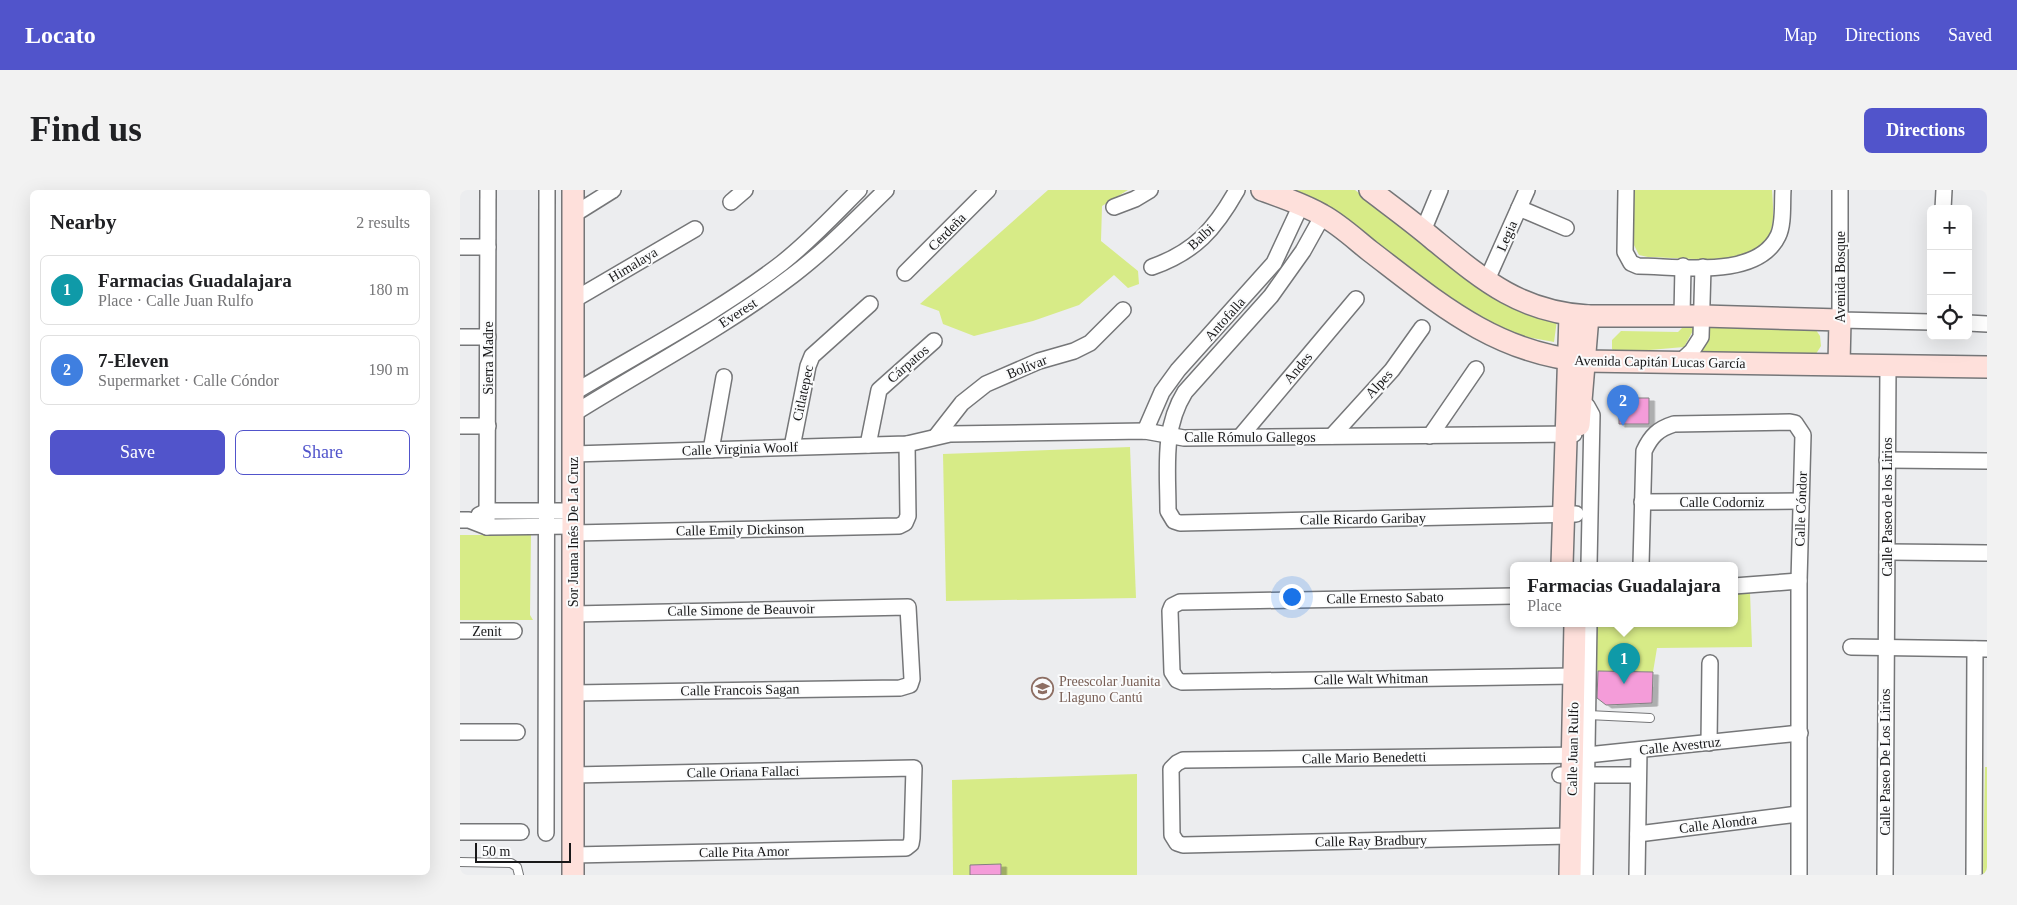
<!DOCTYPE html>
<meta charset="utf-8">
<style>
body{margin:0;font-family:Georgia,serif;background:#f2f2f2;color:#202124}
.controls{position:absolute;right:15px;top:15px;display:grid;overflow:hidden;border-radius:8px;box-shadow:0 5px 20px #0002}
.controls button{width:45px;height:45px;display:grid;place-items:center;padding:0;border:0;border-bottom:1px solid #e0e0e0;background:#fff;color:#202124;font:25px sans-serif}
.scale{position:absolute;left:15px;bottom:12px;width:96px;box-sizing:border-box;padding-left:5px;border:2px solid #181819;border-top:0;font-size:14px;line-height:18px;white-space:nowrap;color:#181819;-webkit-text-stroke:4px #fafbfc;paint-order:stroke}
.you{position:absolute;left:831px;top:406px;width:18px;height:18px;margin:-12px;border:4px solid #fff;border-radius:50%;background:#1a73e8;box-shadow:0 0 0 8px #1a73e833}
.badge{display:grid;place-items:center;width:32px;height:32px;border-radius:50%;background:#5154cb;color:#fff;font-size:16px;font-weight:700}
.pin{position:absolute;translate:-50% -41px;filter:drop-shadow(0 1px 2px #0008)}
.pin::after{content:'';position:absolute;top:26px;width:18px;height:15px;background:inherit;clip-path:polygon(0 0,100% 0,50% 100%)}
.popup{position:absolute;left:1050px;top:372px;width:228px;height:65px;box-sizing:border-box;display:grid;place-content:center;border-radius:8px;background:#fff;filter:drop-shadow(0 1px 4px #0005);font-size:16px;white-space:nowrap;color:#757577}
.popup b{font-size:19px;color:#202124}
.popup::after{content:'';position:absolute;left:50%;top:100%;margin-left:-10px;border:10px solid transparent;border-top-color:#fff}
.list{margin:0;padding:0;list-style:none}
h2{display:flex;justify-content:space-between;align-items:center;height:65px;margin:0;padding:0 20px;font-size:21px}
h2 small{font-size:16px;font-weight:400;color:#757577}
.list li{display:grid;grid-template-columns:32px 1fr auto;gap:15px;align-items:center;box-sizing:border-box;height:70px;margin:0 10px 10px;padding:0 10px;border:1px solid #e0e0e0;border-radius:8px}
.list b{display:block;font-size:19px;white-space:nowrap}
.list p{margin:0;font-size:16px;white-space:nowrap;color:#757577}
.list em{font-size:16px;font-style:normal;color:#757577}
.actions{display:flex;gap:10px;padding:15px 20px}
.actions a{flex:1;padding:11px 0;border:1px solid #5154cb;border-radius:8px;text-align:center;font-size:18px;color:#5154cb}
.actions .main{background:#5154cb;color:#fff}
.icon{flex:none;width:28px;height:28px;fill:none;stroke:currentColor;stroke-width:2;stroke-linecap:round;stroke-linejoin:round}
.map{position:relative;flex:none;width:1527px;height:685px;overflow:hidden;border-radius:8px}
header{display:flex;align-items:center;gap:30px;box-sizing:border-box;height:70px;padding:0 25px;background:#5154cb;color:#fff}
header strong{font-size:24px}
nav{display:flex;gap:28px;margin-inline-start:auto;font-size:18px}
.intro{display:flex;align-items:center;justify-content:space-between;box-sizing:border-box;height:120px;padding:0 30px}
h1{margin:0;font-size:35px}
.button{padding:12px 22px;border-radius:8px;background:#5154cb;color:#fff;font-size:18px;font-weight:700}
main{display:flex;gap:30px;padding:0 30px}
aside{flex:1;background:#fff;border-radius:8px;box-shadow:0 5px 20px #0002}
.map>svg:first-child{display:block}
.green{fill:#d7eb87}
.building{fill:#f49cd9;stroke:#828081;filter:url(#shadow)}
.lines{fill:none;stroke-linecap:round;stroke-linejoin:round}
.lane-casing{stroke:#757678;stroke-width:10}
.street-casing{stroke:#757678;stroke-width:18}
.secondary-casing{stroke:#757678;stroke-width:24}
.lane{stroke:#fff;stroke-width:8}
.street{stroke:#fff;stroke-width:15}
.secondary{stroke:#fee0db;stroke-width:21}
.labels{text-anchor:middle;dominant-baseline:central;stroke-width:4;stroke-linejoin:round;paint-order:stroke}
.street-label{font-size:14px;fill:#181819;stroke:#fafbfc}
.education-label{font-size:14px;fill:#785e54;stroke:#fafbfc;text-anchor:start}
</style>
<header>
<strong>Locato</strong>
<nav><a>Map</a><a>Directions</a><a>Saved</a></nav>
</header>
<div class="intro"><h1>Find us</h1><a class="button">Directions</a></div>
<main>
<aside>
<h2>Nearby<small>2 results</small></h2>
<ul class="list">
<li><span class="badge" style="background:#0f9aa8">1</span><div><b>Farmacias Guadalajara</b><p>Place · Calle Juan Rulfo</p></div><em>180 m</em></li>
<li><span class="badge" style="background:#3f7fe0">2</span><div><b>7-Eleven</b><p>Supermarket · Calle Cóndor</p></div><em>190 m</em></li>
</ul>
<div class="actions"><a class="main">Save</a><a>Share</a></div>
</aside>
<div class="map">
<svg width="1527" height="685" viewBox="0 0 1527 685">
<defs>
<filter id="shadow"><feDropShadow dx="5.5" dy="3" stdDeviation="0" flood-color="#0004"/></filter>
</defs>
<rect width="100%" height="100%" fill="#ecedef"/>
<g class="green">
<path d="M588 0H668L642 16 641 51 678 81 679 94 668 98 654 85 619 115 573 131 514 146 483 134 479 121 460 114Z"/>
<path d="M821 0H895L982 66 1097 130 1094 152 1040 142Z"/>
<path d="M1174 0H1312C1313 18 1316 38 1305 53 1288 77 1216 67 1188 67L1179 65 1173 53Z"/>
<path d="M1225 135 1234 139 1224 157 1178 161 1172 166H1159L1152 159V150L1161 141 1218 142Z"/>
<path d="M1249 135 1354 137 1360 146 1361 156 1354 167 1236 166 1248 150Z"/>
<path d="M670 257 676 408 486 411 483 264Z"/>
<path d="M0 345H71L70 425 73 430H0Z"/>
<path d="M1290 402 1292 457 1197 458 1193 482 1136 481V433H1274V404Z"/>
<path d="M1525 577H1527V685H1523Z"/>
<path d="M677 584V685H493L492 590Z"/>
</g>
<g class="building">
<path d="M1167 208H1189V234H1159V215Z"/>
<path d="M1138 481 1193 482 1192 513 1146 515 1137 508Z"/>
<path d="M541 674V685H510V675Z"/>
</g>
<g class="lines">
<defs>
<g id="lane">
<path d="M1128 525 1190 528"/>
<path d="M0 672 51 673 57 677 59 685"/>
</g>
<g id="street">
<path d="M1166 0 1165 62 1171 73 1178 76C1218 76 1297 90 1318 46 1324 34 1322 14 1323 0"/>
<path d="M1380 0V130L1471 132"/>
<path d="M271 12 285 0"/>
<path d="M654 17 675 9 690 0"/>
<path d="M1059 18 1106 38"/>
<path d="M1483 19 1484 0"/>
<path d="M113 25 153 0"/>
<path d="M863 25 843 61 811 106 725 202C702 239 708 279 708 321L714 331 720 333 1116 324"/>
<path d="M963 41 980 0"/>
<path d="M0 57H28"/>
<path d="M692 77C735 62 755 39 777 0"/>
<path d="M445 83 528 0"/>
<path d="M1026 92 1067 0"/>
<path d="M112 111 235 39"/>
<path d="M1222 126 1223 76"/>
<path d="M1508 133 1527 134"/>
<path d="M0 147H28"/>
<path d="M1219 173 1232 161 1241 147 1243 77"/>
<path d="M113 203C181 162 260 121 322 73 350 51 374 25 399 0"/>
<path d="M1118 210 1127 216 1132 225 1129 375"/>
<path d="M113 224C186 178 264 138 333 85 366 60 396 29 426 0"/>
<path d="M0 236H28"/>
<path d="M685 241 702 202 718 180 814 73 841 15"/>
<path d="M477 245 502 213 526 194 579 171 614 161 630 153 663 120"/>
<path d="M872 246 932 180 962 138"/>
<path d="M970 246 1016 179"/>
<path d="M780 247 896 109"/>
<path d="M408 255 419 200 474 151"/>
<path d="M332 257 348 176 352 166 410 114"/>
<path d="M251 260 264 187"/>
<path d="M113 264 447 254 490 244 685 241 724 248 1114 244"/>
<path d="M1427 270 1527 271"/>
<path d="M1182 312 1341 311"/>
<path d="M19 325 27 321H113"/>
<path d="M0 330H9L27 337 113 336"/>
<path d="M27 337 28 0"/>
<path d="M113 343 439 336 445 333 448 326 447 254"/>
<path d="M1427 362 1527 363"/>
<path d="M1181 375 1184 261C1191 246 1198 239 1214 234L1330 232 1335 233 1343 245 1339 391V685"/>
<path d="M1274 396 1339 391"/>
<path d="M1054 406 720 412 712 416 710 421 712 482 717 490 722 492 1114 486"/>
<path d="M0 441H54"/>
<path d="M1391 457 1527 459"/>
<path d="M113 503 440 498 450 495 452 489 448 417 113 424"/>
<path d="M0 542H57"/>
<path d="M1249 553 1250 473"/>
<path d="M1100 585H1178"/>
<path d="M0 642H61"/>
<path d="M86 643 87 0"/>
<path d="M1178 644 1338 624"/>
<path d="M1111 646 723 655 717 653 712 645 711 579 717 573 723 570 1127 565 1340 543"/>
<path d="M113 665 446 658 451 654 452 648 454 578 113 585"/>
<path d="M1125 685 1129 433"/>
<path d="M1177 685 1179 560"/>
<path d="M1425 685 1428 176"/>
<path d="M1514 685 1515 459"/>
</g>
<g id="secondary">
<path d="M802 0C822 7 843 14 862 25 879 34 895 49 910 61 978 113 1035 163 1124 171L1527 177"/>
<path d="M910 0C931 16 953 32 973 49 1023 90 1060 122 1128 126H1243L1380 130 1379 174"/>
<path d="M1119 235 1128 126"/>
<path d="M1102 375 1110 125"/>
<path d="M113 685V0"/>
<path d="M1110 685 1115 433"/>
</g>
</defs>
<use href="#lane" class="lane-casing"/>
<use href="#street" class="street-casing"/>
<use href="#secondary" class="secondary-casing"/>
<use href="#lane" class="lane"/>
<use href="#street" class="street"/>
<use href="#secondary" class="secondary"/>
</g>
<defs>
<symbol id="school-ring" viewBox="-11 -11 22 22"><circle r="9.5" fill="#fafbfc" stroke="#8d6e63" stroke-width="1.5"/><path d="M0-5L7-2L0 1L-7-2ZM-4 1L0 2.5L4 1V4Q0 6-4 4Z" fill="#8d6e63"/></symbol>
</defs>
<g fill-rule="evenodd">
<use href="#school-ring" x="570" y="486" width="25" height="25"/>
</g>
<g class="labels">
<g class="street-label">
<text transform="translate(487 42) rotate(-45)">Cerdeña</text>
<text transform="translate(1047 46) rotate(-66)">Legia</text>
<text transform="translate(741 47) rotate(-43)">Balbi</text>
<text transform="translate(173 75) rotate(-31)">Himalaya</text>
<text transform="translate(1380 87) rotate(-90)">Avenida Bosque</text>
<text transform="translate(278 123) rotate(-33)">Everest</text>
<text transform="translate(765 129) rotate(-48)">Antofalla</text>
<text transform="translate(28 168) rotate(-90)">Sierra Madre</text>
<text transform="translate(1200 172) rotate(1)">Avenida Capitán Lucas García</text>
<text transform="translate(448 174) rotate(-41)">Cárpatos</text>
<text transform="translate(567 177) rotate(-22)">Bolívar</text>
<text transform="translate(838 178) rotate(-50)">Andes</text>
<text transform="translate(919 194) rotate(-47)">Alpes</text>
<text transform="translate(343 203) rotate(-78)">Citlatepec</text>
<text x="790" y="247">Calle Rómulo Gallegos</text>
<text transform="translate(280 259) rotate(-2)">Calle Virginia Woolf</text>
<text x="1262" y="312">Calle Codorniz</text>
<text transform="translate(1427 317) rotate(-90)">Calle Paseo de los Lirios</text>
<text transform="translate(1341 319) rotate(-88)">Calle Cóndor</text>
<text transform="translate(903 329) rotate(-1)">Calle Ricardo Garibay</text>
<text transform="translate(280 340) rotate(-1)">Calle Emily Dickinson</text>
<text transform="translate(113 342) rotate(-90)">Sor Juana Inés De La Cruz</text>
<text transform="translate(925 408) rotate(-1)">Calle Ernesto Sabato</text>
<text transform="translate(281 420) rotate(-1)">Calle Simone de Beauvoir</text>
<text x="27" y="441">Zenit</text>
<text transform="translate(911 489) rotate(-1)">Calle Walt Whitman</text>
<text transform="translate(280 500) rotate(-1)">Calle Francois Sagan</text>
<text transform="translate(1220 556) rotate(-6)">Calle Avestruz</text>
<text transform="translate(1113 559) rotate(-89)">Calle Juan Rulfo</text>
<text transform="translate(904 568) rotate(-1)">Calle Mario Benedetti</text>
<text transform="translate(1425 572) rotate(-90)">Calle Paseo De Los Lirios</text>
<text transform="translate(283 582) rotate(-1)">Calle Oriana Fallaci</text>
<text transform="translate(1258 634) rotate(-7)">Calle Alondra</text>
<text transform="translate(911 651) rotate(-1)">Calle Ray Bradbury</text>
<text transform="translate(284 662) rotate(-1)">Calle Pita Amor</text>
</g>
<g class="education-label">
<text x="599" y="491">Preescolar Juanita<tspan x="599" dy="16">Llaguno Cantú</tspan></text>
</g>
</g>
</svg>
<div class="controls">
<button>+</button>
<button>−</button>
<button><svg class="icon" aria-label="locate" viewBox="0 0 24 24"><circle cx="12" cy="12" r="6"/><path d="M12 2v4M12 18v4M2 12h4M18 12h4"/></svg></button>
</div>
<div class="scale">50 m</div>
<div class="you"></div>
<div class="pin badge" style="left:1164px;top:494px;background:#0f9aa8">1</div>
<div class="popup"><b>Farmacias Guadalajara</b>Place</div>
<div class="pin badge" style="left:1163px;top:236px;background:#3f7fe0">2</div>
</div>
</main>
